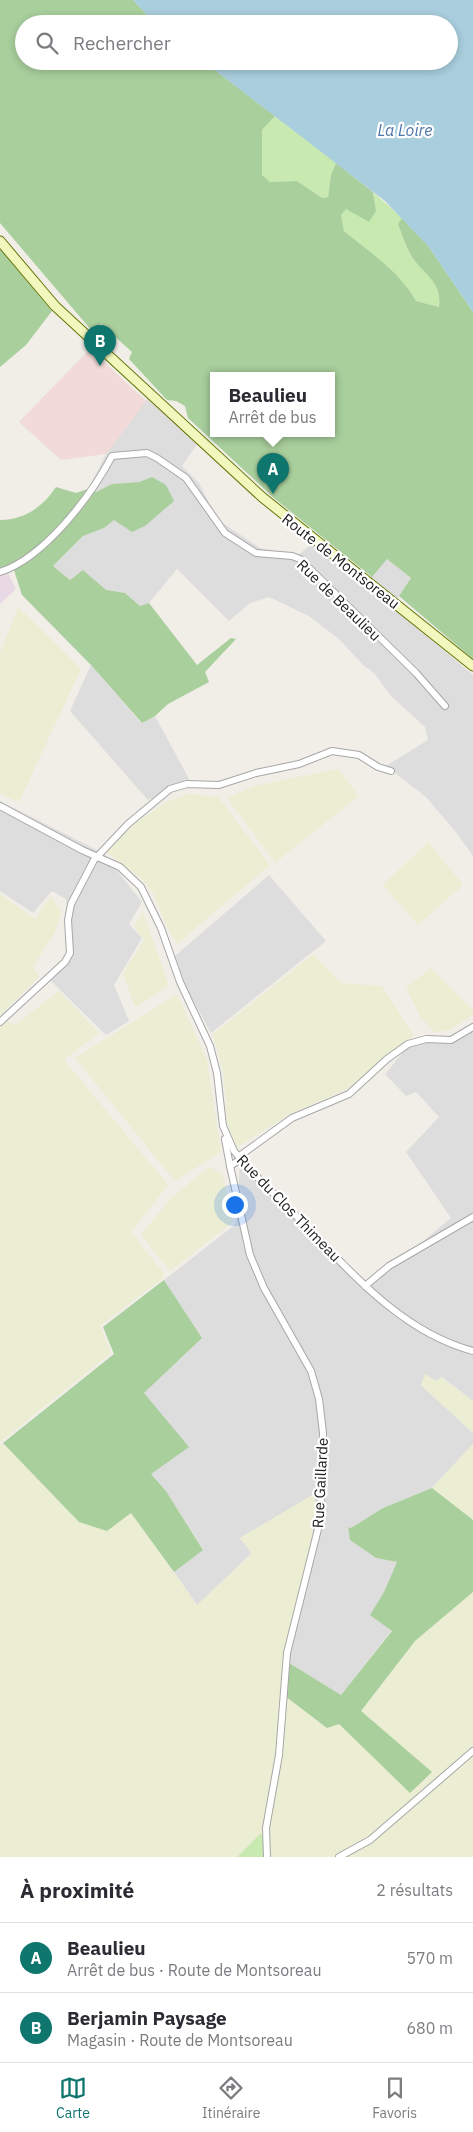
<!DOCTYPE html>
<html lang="fr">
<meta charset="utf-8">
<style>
body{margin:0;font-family:"IBM Plex Sans",sans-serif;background:#f7f7f7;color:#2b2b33}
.you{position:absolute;left:234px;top:1204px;width:18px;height:18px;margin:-12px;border:4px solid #fff;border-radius:50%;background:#1a73e8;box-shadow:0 0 0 8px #1a73e833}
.badge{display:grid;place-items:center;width:32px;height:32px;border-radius:50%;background:#0f766e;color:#fff;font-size:16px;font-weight:700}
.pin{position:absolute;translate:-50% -41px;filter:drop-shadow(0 1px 2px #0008)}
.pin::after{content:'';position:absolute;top:26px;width:18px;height:15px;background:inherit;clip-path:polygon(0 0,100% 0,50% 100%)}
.popup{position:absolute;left:210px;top:372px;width:125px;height:65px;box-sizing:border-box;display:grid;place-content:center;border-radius:0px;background:#fff;filter:drop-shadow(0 1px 4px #0005);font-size:16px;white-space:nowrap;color:#7c7c81}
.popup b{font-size:19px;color:#2b2b33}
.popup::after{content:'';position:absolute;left:50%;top:100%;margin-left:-10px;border:10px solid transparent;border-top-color:#fff}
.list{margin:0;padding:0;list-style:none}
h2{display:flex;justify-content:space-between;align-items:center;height:65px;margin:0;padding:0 20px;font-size:21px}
h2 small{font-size:16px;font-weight:400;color:#7c7c81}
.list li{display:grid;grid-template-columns:32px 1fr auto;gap:15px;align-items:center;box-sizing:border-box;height:70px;padding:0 20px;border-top:1px solid #e1e1e2}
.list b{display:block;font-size:19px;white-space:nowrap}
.list p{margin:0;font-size:16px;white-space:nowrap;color:#7c7c81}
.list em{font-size:16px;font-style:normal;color:#7c7c81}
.icon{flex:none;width:28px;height:28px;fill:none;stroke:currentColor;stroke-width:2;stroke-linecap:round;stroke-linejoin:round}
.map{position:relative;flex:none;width:473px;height:1857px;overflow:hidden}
.search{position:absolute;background:#fff;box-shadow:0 2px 8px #0003;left:15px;right:15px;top:15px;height:55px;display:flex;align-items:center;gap:12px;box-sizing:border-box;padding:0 18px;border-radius:28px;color:#7c7c81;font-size:19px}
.sheet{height:205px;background:#fff}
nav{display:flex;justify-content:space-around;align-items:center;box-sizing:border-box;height:70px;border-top:1px solid #e1e1e2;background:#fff;font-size:14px;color:#7c7c81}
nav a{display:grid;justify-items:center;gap:2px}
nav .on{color:#0f766e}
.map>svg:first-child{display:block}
.residential{fill:#dedddd}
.commercial{fill:#f1dad7}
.industrial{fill:#e9d9e5}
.farmland{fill:#ebeed3}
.grass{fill:#c8e9af}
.forest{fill:#a9cf9d;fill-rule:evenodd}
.water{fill:#a9cedd}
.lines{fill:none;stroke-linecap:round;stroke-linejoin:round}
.minor-casing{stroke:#a7a7a7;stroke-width:8}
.secondary-casing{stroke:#647707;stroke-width:11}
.minor{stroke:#fff;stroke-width:6}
.secondary{stroke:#f2f8bd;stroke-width:9}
.labels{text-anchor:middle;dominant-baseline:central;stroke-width:4.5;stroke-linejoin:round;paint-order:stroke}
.street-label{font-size:15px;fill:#202020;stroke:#fff}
.water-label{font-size:16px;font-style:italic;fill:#4b74a7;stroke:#fff}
</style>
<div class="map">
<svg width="473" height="1857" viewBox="0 0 473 1857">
<rect width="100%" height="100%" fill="#f0eee7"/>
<g class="residential">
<path d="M147 399 198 443 182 466 199 483 218 520 260 548 297 556 312 544 364 584 387 559 411 578 392 607 473 675V856L455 831 426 797 386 766 428 740 425 727 390 695 374 673 363 665 340 640 309 616 269 597 250 603 229 621 177 569 149 603 140 606 125 593 106 591 83 570 70 580 53 566 83 536 104 528 114 520 152 477 139 482 112 484 96 492 88 489 106 454Z"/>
<path d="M91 665 141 723 155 716 189 779 148 800 70 711Z"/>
<path d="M0 801 103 853 142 902 129 924 142 938 114 985 129 1021 106 1035 50 980 73 955 66 899 52 891 33 913 0 891Z"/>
<path d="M269 875 326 941 211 1033 187 989 175 956Z"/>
<path d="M473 1027V1401L442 1377 436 1381 421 1385 473 1433V1444L432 1488 383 1508 351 1528 348 1527 350 1540 376 1558 397 1562 384 1592 371 1615 392 1630 341 1695 286 1661 314 1495 240 1538 252 1553 197 1605 174 1572 203 1549 166 1491 151 1474 144 1393 202 1338 164 1280 236 1224 240 1164H247L368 1287 451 1218 406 1152 439 1117 416 1092 406 1096 385 1074 414 1039 444 1044Z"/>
</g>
<path class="commercial" d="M90 349 146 401 106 454 61 460 19 422Z"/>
<path class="industrial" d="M8 573 16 589 0 604V575Z"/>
<g class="farmland">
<path d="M18 607 81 669 19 802 0 794V653Z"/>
<path d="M338 769 359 796 275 863 227 798 254 786Z"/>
<path d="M188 794 218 797 270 865 177 944 168 929 153 893 142 879 107 852 135 823 167 802Z"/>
<path d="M428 842 463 885 418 925 383 885Z"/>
<path d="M0 894 35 919 51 896 61 912 55 932 33 967 39 977 0 1015Z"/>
<path d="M143 912 169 986 135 1007 123 973 144 940 134 926Z"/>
<path d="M313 954 341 983 382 986 414 1036 395 1048 352 1087 290 1114 237 1147 227 1122 224 1077 213 1034Z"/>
<path d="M431 968 473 1010V1015L451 1029 435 1033 420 1016 406 988Z"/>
<path d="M59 991 99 1033 64 1060 168 1185 131 1232 164 1274 163 1278 100 1326 111 1353 0 1442V1027L7 1020 15 1025Z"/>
<path d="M177 994 207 1060 221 1152 175 1181 75 1058Z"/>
<path d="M209 1167 222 1173 233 1222 170 1271 141 1235 170 1199Z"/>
<path d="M425 1374 436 1381 441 1377 473 1401V1433L421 1385Z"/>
<path d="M3 1443 79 1522 131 1513 197 1605 252 1554 240 1538 314 1494 316 1512 304 1582 286 1661 339 1724 410 1792 431 1772 361 1711 415 1641 473 1592V1857H0V1445Z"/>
<path d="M473 1444V1520L432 1488Z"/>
</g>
<g class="grass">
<path d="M275 116 336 163 331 175 328 197 322 198 297 181 270 182 261 175 262 130Z"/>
<path d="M373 192 402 218 398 224C402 235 406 247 412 257 425 276 441 279 439 307L416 301C400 272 370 252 344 231L341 215 346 209 376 211Z"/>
<path d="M260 1834 263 1835 265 1857H237Z"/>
</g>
<g class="forest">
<path d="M0 0H133L156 24H24V61H203L275 116 262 130V175L270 182 297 181 322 198 328 197 331 175 336 163 373 192 376 211 369 222 346 209 341 215 344 231C370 252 400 272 416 301L439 307C442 281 424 275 412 257 406 247 402 235 398 224L402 218 429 247 473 312V659L399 596 411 578 387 559 372 577 275 499 188 418 185 406 176 401 167 400 129 359 132 352 101 324 92 331 0 223ZM214 375H332V433H214Z"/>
<path d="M0 249 52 311 26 345 0 367Z"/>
<path d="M152 477 166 485 174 501 145 526 132 532 114 520 104 528 83 536 53 566 70 580 83 570 106 590 125 593 140 606 149 603 197 665 231 638 236 639 205 672 209 682 168 704 155 716 142 723 91 665 22 595 14 570 0 568V520C24 520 43 507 56 487L76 493 88 489 96 492 112 484 139 482Z"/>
<path d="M164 1280 202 1338 144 1393 189 1447 151 1474 166 1491 203 1550 174 1572 131 1513 107 1531 79 1522 3 1443 114 1354 103 1327Z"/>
<path d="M432 1488 473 1520V1592L415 1641 361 1711 432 1772 410 1793 339 1724 327 1728 285 1696 286 1661 341 1695 392 1631 370 1615 384 1592 397 1562 376 1558 350 1540 348 1527 351 1528 383 1508Z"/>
</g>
<path class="water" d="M133 0H473V312L429 247 385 201 203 61H449V24H156Z"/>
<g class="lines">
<defs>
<g id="minor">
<path d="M0 572C44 558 91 496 112 456L147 453 157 458 186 478 225 533 256 553 292 556 300 559 416 673 445 706"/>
<path d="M0 806 82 850 120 867 141 887 161 928 180 982 210 1046 217 1073 223 1126 234 1151C254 1176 278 1197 300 1220 350 1271 401 1332 473 1351"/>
<path d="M0 1022 65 962 70 953 68 920 71 904 94 860 128 824 170 789 187 784 219 785 256 773 299 764 332 751 359 755 378 767 391 771"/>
<path d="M225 1139 230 1166"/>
<path d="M365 1286 389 1266 473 1217"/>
<path d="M267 1857 266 1828 279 1755 287 1653 320 1521 323 1433 319 1399 311 1371 264 1288 250 1255 230 1166 238 1161 241 1155 292 1118 349 1094 387 1059 408 1044 426 1039 451 1040 473 1027"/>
<path d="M339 1857 370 1840 473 1751"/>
</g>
<path id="secondary" d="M0 241 55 306 262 497 473 666"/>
</defs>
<use href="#minor" class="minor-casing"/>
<use href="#secondary" class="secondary-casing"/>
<use href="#minor" class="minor"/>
<use href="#secondary" class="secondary"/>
</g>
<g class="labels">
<g class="street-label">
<text transform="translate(341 561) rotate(38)">Route de Montsoreau</text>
<text transform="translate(339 600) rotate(44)">Rue de Beaulieu</text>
<text transform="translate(289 1208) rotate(46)">Rue du Clos Thimeau</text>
<text transform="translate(320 1483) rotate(-87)">Rue Gaillarde</text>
</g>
<g class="water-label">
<text x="405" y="130">La Loire</text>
</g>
</g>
</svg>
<div class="you"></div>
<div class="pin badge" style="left:273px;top:494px">A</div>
<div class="popup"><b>Beaulieu</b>Arrêt de bus</div>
<div class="pin badge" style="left:100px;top:366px">B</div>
<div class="search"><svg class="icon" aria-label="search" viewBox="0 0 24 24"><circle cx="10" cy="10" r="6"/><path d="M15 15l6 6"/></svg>Rechercher</div>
</div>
<section class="sheet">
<h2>À proximité<small>2 résultats</small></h2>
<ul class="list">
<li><span class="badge">A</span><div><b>Beaulieu</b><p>Arrêt de bus · Route de Montsoreau</p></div><em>570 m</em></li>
<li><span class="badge">B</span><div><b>Berjamin Paysage</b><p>Magasin · Route de Montsoreau</p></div><em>680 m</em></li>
</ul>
</section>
<nav>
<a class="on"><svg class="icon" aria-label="map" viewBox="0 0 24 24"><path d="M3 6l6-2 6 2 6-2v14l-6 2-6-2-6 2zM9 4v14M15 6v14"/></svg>Carte</a>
<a><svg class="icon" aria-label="directions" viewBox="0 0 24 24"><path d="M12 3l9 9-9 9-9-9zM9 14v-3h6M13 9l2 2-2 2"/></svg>Itinéraire</a>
<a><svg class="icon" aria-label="saved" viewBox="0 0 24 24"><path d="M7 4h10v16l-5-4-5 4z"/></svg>Favoris</a>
</nav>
